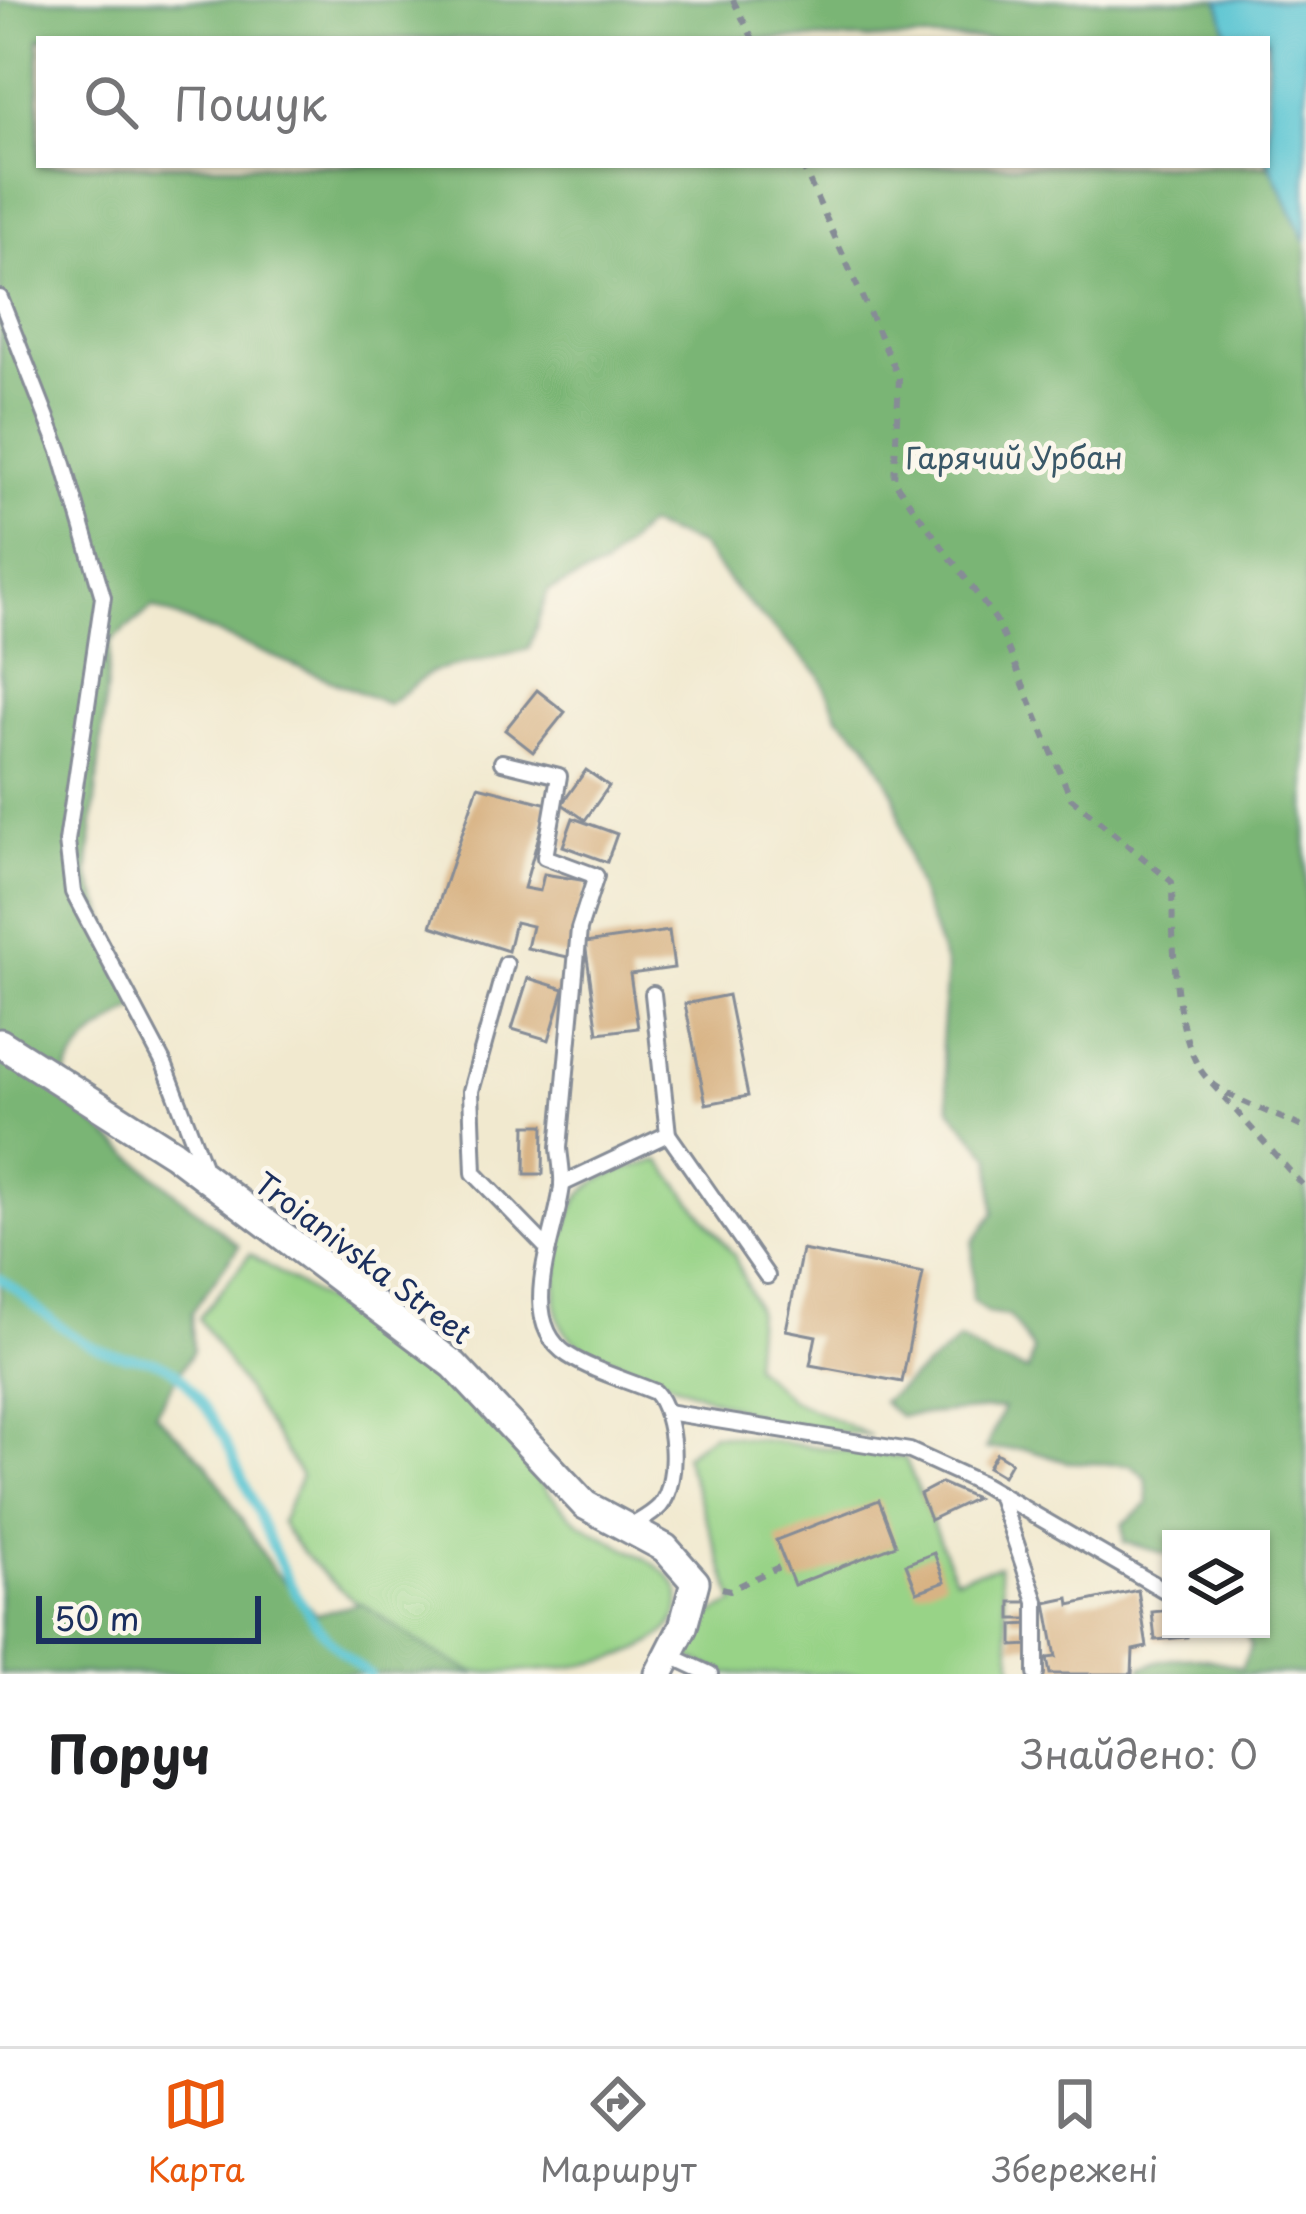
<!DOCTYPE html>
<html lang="uk">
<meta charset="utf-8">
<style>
body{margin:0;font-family:"Playpen Sans",sans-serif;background:#f6f6f6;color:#202124}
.controls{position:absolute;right:36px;bottom:36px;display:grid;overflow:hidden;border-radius:0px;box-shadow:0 3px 9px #0004}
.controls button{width:108px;height:108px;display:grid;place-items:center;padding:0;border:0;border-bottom:3px solid #e0e0e0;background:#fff;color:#202124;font:60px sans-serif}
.scale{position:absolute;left:36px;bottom:30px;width:225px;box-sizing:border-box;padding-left:12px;border:6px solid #1b2f5e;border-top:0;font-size:33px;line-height:42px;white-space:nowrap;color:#1b2f5e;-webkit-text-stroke:9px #fbf7ec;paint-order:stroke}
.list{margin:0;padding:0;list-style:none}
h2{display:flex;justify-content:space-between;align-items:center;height:156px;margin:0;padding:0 48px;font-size:51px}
h2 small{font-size:39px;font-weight:400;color:#757577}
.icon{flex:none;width:66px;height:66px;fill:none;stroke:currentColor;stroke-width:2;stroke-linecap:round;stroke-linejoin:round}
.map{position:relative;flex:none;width:1306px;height:1674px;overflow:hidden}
.search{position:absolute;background:#fff;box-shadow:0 3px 9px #0004;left:36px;right:36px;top:36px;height:132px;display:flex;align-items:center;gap:30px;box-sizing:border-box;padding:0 42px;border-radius:0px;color:#757577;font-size:45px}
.sheet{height:372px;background:#fff}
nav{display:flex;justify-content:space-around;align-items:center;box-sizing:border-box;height:168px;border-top:3px solid #e0e0e0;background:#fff;font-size:33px;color:#757577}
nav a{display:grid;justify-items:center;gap:6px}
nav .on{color:#ea580c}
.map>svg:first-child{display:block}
.green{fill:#98d387;stroke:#5a8172;stroke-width:3}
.forest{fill:#7ab574;stroke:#4a7269;stroke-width:3}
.water{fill:#58c4d2;stroke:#3a7a98;stroke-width:3}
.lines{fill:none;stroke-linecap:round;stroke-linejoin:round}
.stream{stroke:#58c4d2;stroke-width:9}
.building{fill:#d8b384}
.service-casing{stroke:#868c96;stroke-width:20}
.minor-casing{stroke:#868c96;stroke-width:33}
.path{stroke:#868c96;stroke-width:6;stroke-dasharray:9 9;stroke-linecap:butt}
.service{stroke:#fff;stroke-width:14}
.minor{stroke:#fff;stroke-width:27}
.labels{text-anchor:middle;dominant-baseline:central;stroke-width:10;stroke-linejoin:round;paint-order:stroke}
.park-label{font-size:30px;fill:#3a5868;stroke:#fbf7ec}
.street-label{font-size:30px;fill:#1b2f5e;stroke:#fbf7ec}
</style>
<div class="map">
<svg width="1306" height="1674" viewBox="0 0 1306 1674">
<rect width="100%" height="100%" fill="#fbf7ec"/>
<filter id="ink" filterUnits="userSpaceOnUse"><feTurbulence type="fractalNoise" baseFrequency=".00833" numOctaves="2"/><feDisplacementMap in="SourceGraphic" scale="24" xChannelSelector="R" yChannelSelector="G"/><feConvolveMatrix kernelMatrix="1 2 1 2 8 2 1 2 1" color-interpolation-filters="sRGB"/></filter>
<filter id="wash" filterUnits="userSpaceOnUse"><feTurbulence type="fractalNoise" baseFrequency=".004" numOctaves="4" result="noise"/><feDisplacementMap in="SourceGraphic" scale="48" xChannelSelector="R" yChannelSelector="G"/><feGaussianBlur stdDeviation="2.7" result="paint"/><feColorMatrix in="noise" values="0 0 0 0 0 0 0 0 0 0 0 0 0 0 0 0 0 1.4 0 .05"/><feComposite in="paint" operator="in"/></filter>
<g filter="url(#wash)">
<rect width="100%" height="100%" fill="#f1e9cf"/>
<g class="green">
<path d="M660 1161 734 1255 757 1310 753 1365 790 1399 871 1436 774 1423 587 1350C580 1344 570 1338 565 1331 545 1307 562 1217 582 1194 602 1172 632 1167 660 1161Z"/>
<path d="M250 1254C325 1303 408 1348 476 1407 515 1440 539 1491 579 1522 603 1541 676 1563 679 1596 686 1670 521 1674 472 1672 414 1650 310 1577 281 1522L301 1476 199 1318Z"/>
<path d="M713 1434 905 1458 955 1578 999 1566 1014 1674H728L688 1658 693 1623 735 1603 684 1455Z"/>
</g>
<path class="forest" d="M0 0H1219L1229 39H39V165H1267V158L1306 243V1674H1141V1668C1179 1652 1203 1656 1241 1668L1251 1646 1244 1629H1261V1539H1171V1555L1124 1542 1123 1524 1148 1504 1146 1478 1131 1465 1067 1462 1025 1449H986L1003 1408 899 1416 882 1402 960 1340 991 1359 1028 1371 1033 1350 1009 1316 987 1313 972 1300 973 1242 994 1213 991 1157 950 1108 941 1042 947 969 910 864 895 795 866 741 838 716 819 674 737 592 700 545 647 525 604 567 548 591 529 649 431 672 388 704 153 607 111 641 88 874 141 1005C101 1028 68 1049 60 1096L239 1246 192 1312 193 1351 155 1413 208 1465 273 1570 316 1614 361 1603 430 1650 476 1674H0Z"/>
<path class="water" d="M1219 0H1306V243L1267 158V39H1229Z"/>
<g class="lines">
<path class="stream" d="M0 1278C35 1303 72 1344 114 1354 139 1360 162 1357 181 1377 260 1459 266 1610 370 1674"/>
</g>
<g id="blocks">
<g class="building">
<path d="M537 690 565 712 533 752 505 730Z"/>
<path d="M586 770 609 786 585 820 562 804Z"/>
<path d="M478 786 548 804 524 888 540 891 544 874 587 881 572 958 527 948 532 926 515 922 508 951 431 926Z"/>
<path d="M573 818 617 834 607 862 563 846Z"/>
<path d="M669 931 674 968 630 974 638 1028 598 1033 585 943Z"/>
<path d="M528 978 564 989 549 1040 512 1029Z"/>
<path d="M728 995 748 1096 706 1104 685 1004Z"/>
<path d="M526 1125H544L543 1174H525Z"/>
<path d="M802 1250 923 1273 902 1382 810 1365 816 1336 786 1330Z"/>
<path d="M996 1453 1011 1462 1003 1476 988 1467Z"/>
<path d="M941 1483 976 1498 930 1520 920 1494Z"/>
<path d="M879 1500 896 1545 794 1585 776 1540Z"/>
<path d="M934 1553 945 1582 917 1592 906 1564Z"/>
<path d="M1138 1590 1147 1647 1133 1650 1132 1674H1050L1047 1658 1056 1657 1046 1603 1069 1598 1070 1605Z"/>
<rect x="1011" y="1602" width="17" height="17"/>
<path d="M1171 1610V1629H1186L1187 1637 1155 1640 1152 1612Z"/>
<path d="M1031 1624 1032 1645 1013 1646V1625Z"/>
</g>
</g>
</g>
<g filter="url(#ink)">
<use href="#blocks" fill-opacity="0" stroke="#868c96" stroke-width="3"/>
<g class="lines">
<defs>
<g id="service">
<path d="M0 298 60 451 103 597 67 841 73 892 165 1066 205 1171"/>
<path d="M502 762 559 776 545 857 596 876 579 929 559 1148C560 1160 563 1174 562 1186 557 1234 514 1320 568 1355 593 1371 627 1380 655 1392 675 1414 680 1482 660 1506 651 1516 637 1522 627 1529"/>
<path d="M506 964 471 1091 474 1173 548 1249"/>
<path d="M668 1134 767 1276"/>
<path d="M562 1184 668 1134 653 994"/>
<path d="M667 1412 910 1451 980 1483 1171 1594"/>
<path d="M999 1494 1036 1601V1674"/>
<path d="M667 1654 710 1674"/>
</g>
<path id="minor" d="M0 1043 173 1153 454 1365 585 1505 665 1548 695 1582 683 1627 659 1674"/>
</defs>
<use href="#service" class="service-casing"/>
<use href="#minor" class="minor-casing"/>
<g class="path">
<path d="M733 0 753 39"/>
<path d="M802 165 899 378 894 481 996 620 1071 798 1172 882C1173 932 1171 1049 1212 1083 1237 1103 1277 1114 1306 1129"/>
<path d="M1212 1084 1306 1189"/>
<path d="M722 1588 730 1590 779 1567"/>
</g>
<use href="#service" class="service"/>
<use href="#minor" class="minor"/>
</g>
</g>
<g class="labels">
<g class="park-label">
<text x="1014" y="456">Гарячий Урбан</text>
</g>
<g class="street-label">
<text transform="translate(364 1257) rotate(37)">Troianivska Street</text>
</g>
</g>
</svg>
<div class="controls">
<button><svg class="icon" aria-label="layers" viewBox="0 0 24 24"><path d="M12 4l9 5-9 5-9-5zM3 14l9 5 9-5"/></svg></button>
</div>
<div class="scale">50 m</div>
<div class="search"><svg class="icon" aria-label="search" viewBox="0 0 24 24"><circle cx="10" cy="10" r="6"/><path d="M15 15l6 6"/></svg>Пошук</div>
</div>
<section class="sheet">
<h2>Поруч<small>Знайдено: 0</small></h2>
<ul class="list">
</ul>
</section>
<nav>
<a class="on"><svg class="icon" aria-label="map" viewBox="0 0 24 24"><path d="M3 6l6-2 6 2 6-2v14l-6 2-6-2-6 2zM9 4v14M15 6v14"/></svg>Карта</a>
<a><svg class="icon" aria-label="directions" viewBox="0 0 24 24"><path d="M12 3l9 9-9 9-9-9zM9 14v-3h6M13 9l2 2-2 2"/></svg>Маршрут</a>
<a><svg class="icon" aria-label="saved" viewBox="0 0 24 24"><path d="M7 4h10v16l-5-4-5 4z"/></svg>Збережені</a>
</nav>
